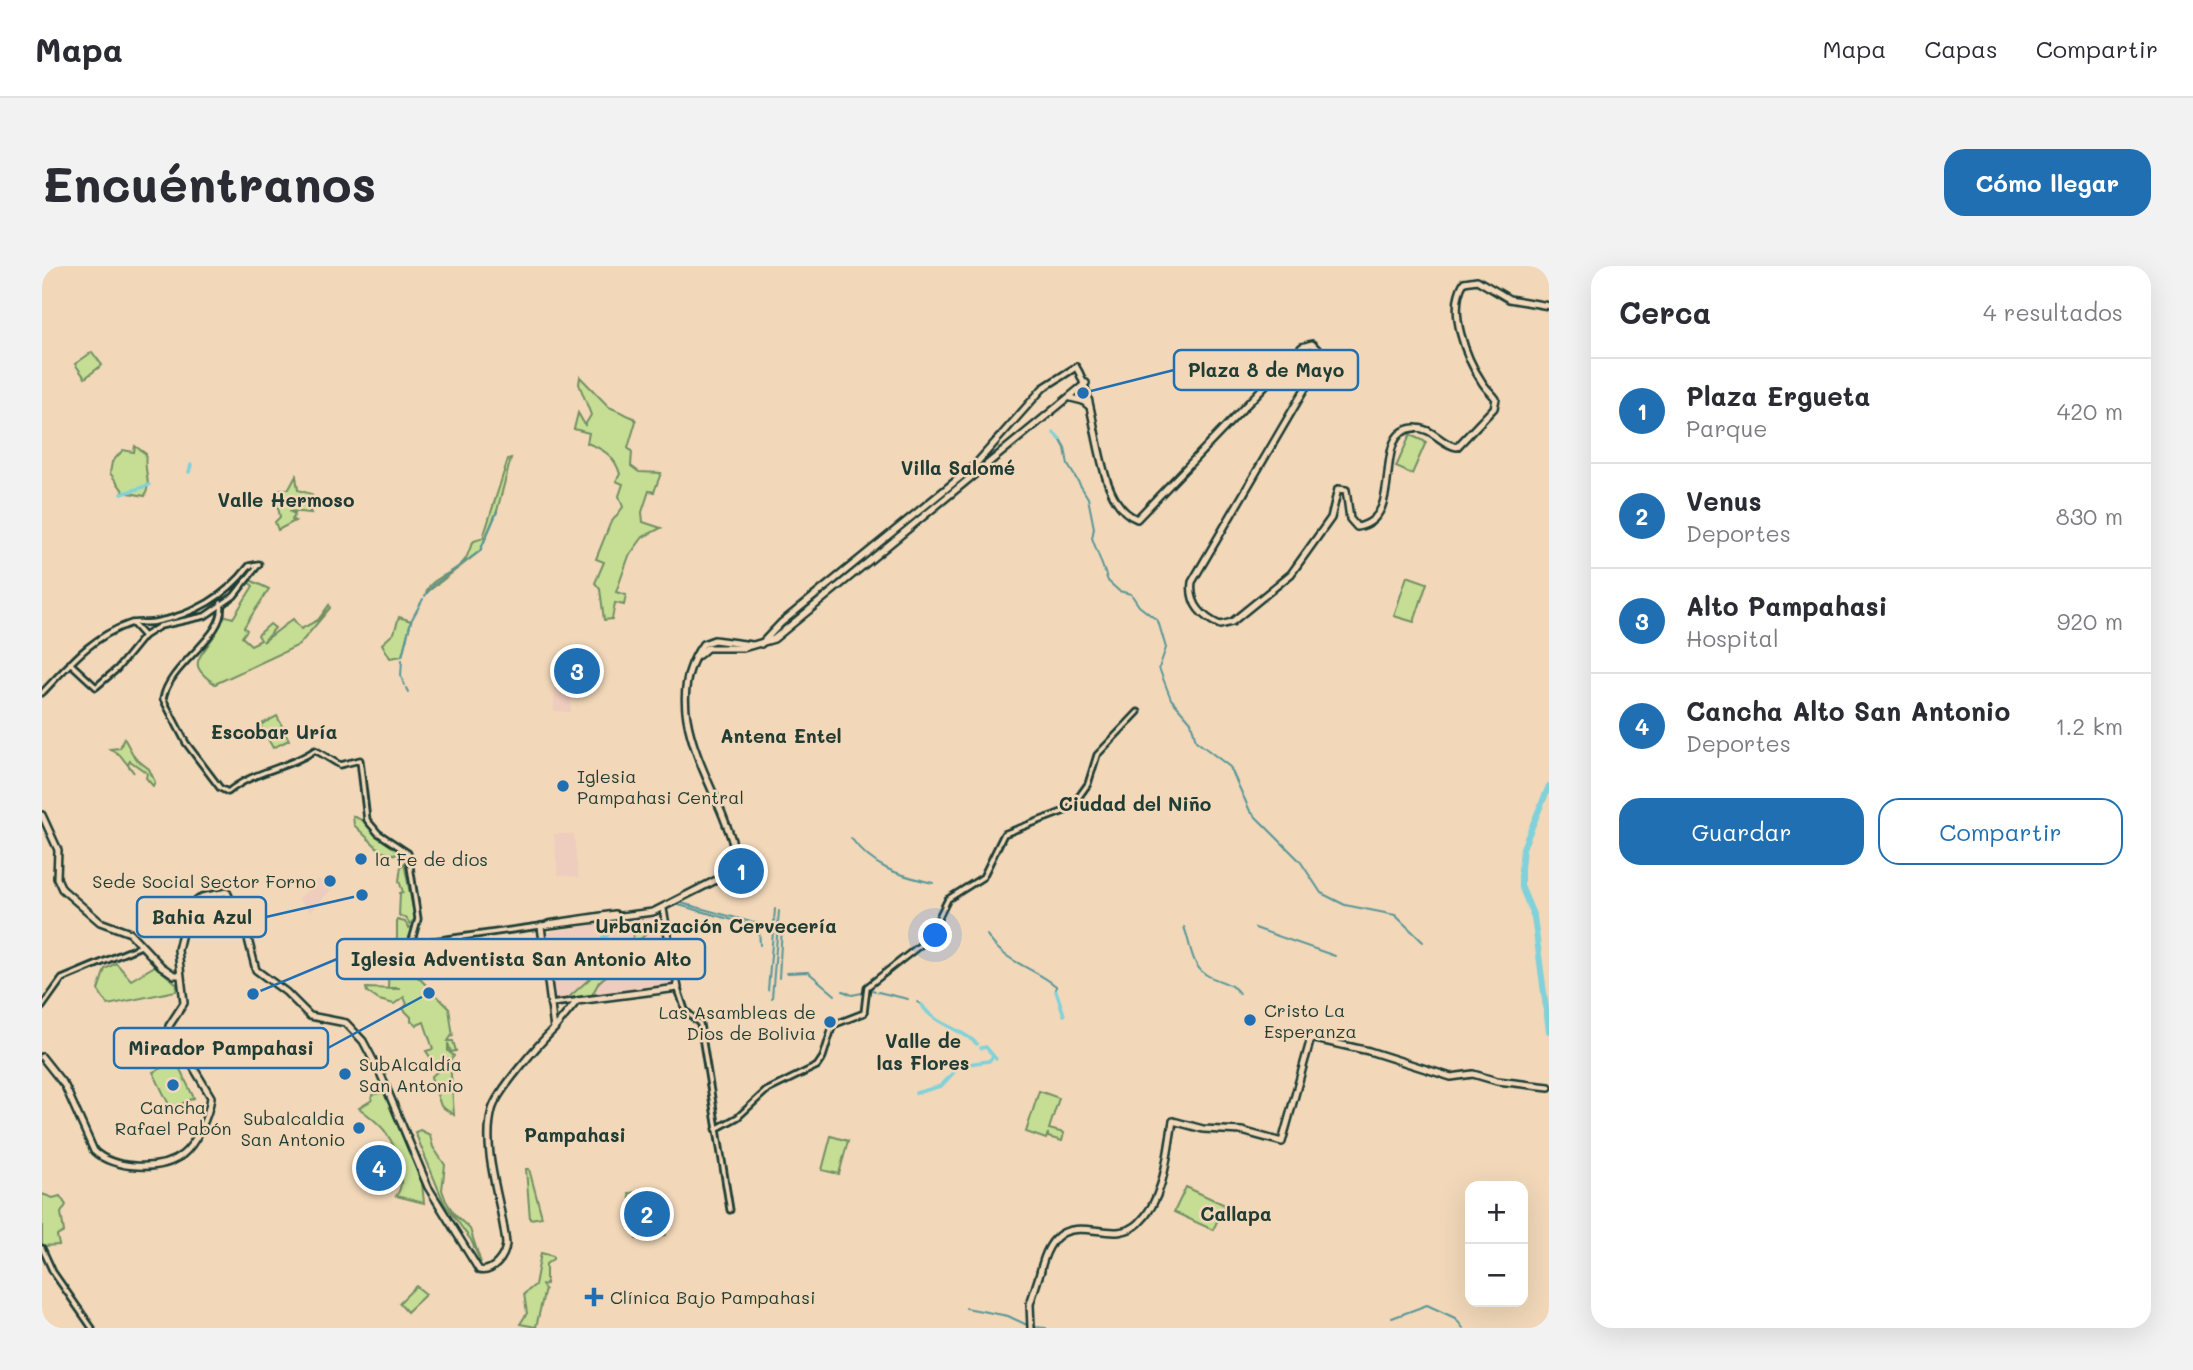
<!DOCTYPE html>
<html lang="es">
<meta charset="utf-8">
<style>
body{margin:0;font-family:Mali,sans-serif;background:#f2f2f3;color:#2b2b33}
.controls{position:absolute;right:21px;bottom:21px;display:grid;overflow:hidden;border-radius:14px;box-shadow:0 7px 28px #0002}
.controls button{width:63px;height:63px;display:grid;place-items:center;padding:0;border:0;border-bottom:2px solid #e1e1e2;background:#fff;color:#2b2b33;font:35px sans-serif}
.you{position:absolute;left:894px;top:670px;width:24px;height:24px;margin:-18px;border:5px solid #fff;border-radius:50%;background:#1a73e8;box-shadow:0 0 0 10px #1a73e833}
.badge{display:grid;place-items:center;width:46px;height:46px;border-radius:50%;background:#1f6fb2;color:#fff;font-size:23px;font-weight:700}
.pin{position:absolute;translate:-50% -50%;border:4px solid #fff;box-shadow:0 2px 7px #0006}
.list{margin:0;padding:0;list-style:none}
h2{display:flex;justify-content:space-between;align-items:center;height:91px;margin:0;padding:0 28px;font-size:30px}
h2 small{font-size:23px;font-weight:400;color:#7c7c81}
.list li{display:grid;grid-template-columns:46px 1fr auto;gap:21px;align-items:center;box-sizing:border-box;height:105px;padding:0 28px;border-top:2px solid #e1e1e2}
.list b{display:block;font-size:26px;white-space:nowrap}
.list p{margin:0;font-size:23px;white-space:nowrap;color:#7c7c81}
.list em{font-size:23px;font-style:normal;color:#7c7c81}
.actions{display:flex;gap:14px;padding:21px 28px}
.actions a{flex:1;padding:16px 0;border:2px solid #1f6fb2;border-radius:21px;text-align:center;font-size:24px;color:#1f6fb2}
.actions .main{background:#1f6fb2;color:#fff}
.map{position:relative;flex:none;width:1507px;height:1062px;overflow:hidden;border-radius:21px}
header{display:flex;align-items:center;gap:42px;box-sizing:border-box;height:98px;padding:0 35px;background:#fff;border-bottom:2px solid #e1e1e2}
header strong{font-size:33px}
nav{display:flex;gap:38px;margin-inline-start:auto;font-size:24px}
.intro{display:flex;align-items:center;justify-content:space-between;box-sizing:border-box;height:168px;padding:0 42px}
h1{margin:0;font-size:49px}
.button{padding:18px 32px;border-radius:21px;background:#1f6fb2;color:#fff;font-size:24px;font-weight:700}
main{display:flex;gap:42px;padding:0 42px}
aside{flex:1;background:#fff;border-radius:21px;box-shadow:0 7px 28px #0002}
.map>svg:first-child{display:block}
.built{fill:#eeccbe}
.green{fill:#c5de94;stroke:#728e64;stroke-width:2}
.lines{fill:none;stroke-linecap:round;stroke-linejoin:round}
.stream{stroke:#599698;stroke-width:2}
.canal{stroke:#80d1da;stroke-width:3.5}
.river{stroke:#80d1da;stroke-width:6}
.minor-casing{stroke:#1f3d34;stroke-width:9}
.major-casing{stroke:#1f3d34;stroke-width:10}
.minor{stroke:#f2d8b9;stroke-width:3.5}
.major{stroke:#f2d8b9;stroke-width:5}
.poi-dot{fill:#1f6fb2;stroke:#f2d8b9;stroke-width:2.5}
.labels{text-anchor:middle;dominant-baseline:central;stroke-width:5;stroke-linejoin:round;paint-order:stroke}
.poi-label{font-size:18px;fill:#1f3d34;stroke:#f2d8b9;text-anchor:start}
.neighbourhood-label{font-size:19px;font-weight:bold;fill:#1f3d34;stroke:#f2d8b9}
.leader{fill:none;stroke:#1f6fb2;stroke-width:2.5}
.callout-dot{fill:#1f6fb2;stroke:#f2d8b9;stroke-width:2.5}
.callout{fill:#f2d8b9;stroke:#1f6fb2;stroke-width:2.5}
.callout-label{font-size:19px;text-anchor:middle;font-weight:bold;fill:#1f3d34}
</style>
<header>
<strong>Mapa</strong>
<nav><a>Mapa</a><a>Capas</a><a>Compartir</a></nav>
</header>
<div class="intro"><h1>Encuéntranos</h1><a class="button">Cómo llegar</a></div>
<main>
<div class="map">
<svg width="1507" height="1062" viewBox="0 0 1507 1062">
<rect width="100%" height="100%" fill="#f2d8b9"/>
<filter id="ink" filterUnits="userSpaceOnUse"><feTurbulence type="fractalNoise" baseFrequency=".0143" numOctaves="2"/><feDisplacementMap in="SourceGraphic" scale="14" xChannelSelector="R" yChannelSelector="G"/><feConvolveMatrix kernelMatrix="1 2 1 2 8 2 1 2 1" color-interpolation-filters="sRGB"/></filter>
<g filter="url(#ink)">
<g class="built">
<path d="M513 398 529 401V446L512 445Z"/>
<path d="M512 568H532L536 611 516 609Z"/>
<path d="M276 613 289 624 268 646 257 633Z"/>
<path d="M617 649 629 718 512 733 503 673 506 666Z"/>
</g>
<g class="green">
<path d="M50 86 60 99 43 112 33 98Z"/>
<path d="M538 111 567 141 592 152 594 155 586 182 590 186 589 200 597 206 619 207 612 226 607 225 600 246 601 256 619 262 601 271 587 290 574 326 584 329 582 339 573 337 570 353 562 354 558 323 553 317 562 296 554 293 568 258 581 241 577 230 581 218 574 215 578 208C573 190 561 183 545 177L547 167 532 163 536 147 543 159 549 149 537 118Z"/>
<path d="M1368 169 1384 176 1370 208 1354 201Z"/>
<path d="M93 180 104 188C101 205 110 214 103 230L82 226 68 207 70 196 81 184 92 186Z"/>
<path d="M947 186 950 191 929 209 725 373 928 208Z"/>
<path d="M469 192 455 245 438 285 384 327C389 310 412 309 422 295 427 289 427 281 432 275L441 272 466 193Z"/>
<path d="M254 210 256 224 269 228 277 241 265 239 269 247 247 245 253 248 250 254 253 255 236 264 233 256 238 251 234 231 239 223H247Z"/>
<path d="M1365 310 1385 317 1372 356 1352 350Z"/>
<path d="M208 314 227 323 202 361 205 364 200 371 209 379 219 374 216 369 228 358 233 362 221 376 251 353 259 363 276 354 287 339 288 342 257 379 173 418C144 398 157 394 172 370 175 364 178 356 181 349L191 352 211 320 206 316Z"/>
<path d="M357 351 369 355 360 390 348 392 340 378 352 367Z"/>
<path d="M235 450 247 474 231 482 218 459Z"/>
<path d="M82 472 93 492 107 503 113 516 111 520 104 512 105 507 88 495 86 498 92 507 78 489 68 483 78 482Z"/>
<path d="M311 550 322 555 362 590 340 586 312 559Z"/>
<path d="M362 597 373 653 368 658 364 652 357 650 358 627 361 626 357 615 359 600Z"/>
<path d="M355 654 363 656 367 662 372 660 366 674 367 702 407 742 411 771 410 769 406 775H411L414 785 409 786 406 777V785L412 790 408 795 412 849 399 840 389 811 397 804 384 785 391 783 382 756 375 759 369 755V751L361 743 365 738 362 731 352 738 337 734 325 726 324 722 357 723V722H346L347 692 355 672Z"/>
<path d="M594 665H604V668L588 683 587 690 557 716 550 729 526 732 554 707 576 678 588 677Z"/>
<path d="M74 697 89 714 113 700 135 718 134 725 66 739 56 724 63 703Z"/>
<path d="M134 795 152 832 129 843 111 806Z"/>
<path d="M997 825 1017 832 1007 863 1022 867 1020 875 1006 871V867L1004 873 984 866Z"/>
<path d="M342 826 380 917 382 937 354 930C366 915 355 883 345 868 338 857 327 850 317 842L330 834V829Z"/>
<path d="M378 864 388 869 391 881 403 899 400 924 404 935 413 949 428 963 439 997 429 974 402 937 373 866Z"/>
<path d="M789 870 806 875 797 908 780 904Z"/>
<path d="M343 878 353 921 331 926 322 883Z"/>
<path d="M484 903H487L500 951 488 953Z"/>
<path d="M1144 921 1183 939 1171 964 1132 946Z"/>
<path d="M617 923 624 969 594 973 587 927Z"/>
<path d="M0 928 11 932 18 930 24 939 19 947 22 966 15 970 17 979 0 980Z"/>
<path d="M499 987 511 990V993L504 998V1018L500 1019 503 1023 494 1061 478 1058 485 1047 482 1028 493 1019Z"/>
<path d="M374 1020 384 1028 365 1046 357 1037Z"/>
</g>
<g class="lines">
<g class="stream">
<path d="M1018 173 1023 182 1026 199 1046 232 1052 262 1050 272 1066 315 1077 325 1089 328 1097 340 1116 355 1124 382 1117 402 1129 433 1149 456 1154 475 1188 501 1208 545 1258 595 1279 627 1303 639 1353 649 1381 676"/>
<path d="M383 330 391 319 438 285 455 246"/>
<path d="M360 390 369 355 381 333"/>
<path d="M360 394 359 410 362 419"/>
<path d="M364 422 366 426"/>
<path d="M809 572C831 602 856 609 891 617"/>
<path d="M639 637 720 659"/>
<path d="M633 638 716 661"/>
<path d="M1142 661C1148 675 1149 699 1163 708 1175 716 1188 715 1197 727"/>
<path d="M717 662 718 679"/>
<path d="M1213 662 1293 690"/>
<path d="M945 669C961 696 991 701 1014 720V725"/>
<path d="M745 707 766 706 793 729"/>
<path d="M737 712 740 661"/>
<path d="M726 724 733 643"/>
<path d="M830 724 833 725"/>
<path d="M801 725 810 729 820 727"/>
<path d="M836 726 866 733"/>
<path d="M730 732 737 645"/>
<path d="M875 736 880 739"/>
<path d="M924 1042 966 1050 985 1059"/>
<path d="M1350 1052 1385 1039 1413 1052 1421 1062"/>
<path d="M992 1061 1004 1062"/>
</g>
<g class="canal">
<path d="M1012 167 1018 173"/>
<path d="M147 206 149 199"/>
<path d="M80 228 107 219"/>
<path d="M561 671 565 670 566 662"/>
<path d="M1014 725 1022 749"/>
<path d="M880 739C892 759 919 762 935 778"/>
<path d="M939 782 944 781 954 793"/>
<path d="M926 798 947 795 951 790"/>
<path d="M874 827 899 820 912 806"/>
</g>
<path class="river" d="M1507 520 1481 582 1479 603V620L1492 651 1507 765"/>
<defs>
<g id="minor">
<path d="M179 337C186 370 127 397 121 433L144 477 178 522 186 526C212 504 246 503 273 484L298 499 318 494 325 554 336 567 366 587 376 653 369 678 498 660"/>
<path d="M90 357 102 370"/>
<path d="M0 427C27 399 49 371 87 358 96 355 104 358 113 356 151 349 184 330 207 300L217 298 192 330 163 350 118 360 102 370 75 403 54 421 28 397"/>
<path d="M636 723 643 744 658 758 688 944"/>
<path d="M508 738 534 735"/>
<path d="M0 741 20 713 99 680"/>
<path d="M674 863 696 851 724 825 775 800 781 791 791 759 822 747 825 721 886 673 906 633 941 611 962 568 1028 543 1046 518 1055 489 1096 446"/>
<path d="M0 982 11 1006 50 1062"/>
</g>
<g id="major">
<path d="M1029 132 1041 135 1047 140"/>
<path d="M719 378 739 357 932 200 1001 122 1034 101C1058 138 1051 237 1095 253L1260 81 1270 78 1277 85 1274 104 1150 316C1147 338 1160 351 1178 359L1190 356 1249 308 1289 252 1296 223 1304 224 1308 253 1315 261C1366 252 1327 166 1372 162 1391 161 1399 179 1415 181L1452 142 1454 133C1450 127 1444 123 1440 116 1424 92 1405 44 1422 16L1435 14 1467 33 1507 40"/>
<path d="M657 389 665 382H701L732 373 1044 117"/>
<path d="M0 549 16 584 15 612 20 623 58 656 88 667 119 700 132 709H138"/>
<path d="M506 658 573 648"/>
<path d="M512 763 535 735 636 722 621 643"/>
<path d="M0 791 23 820 52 885C71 903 118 906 140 889 154 878 167 849 169 831L144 789 126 767 127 760 142 737 136 684 146 641 160 631 185 626 206 673 214 704 244 726 268 750 304 757 321 775 339 809 386 921 437 1004C451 1007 463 991 464 978 460 935 439 886 450 844 455 825 497 778 512 763L499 660 611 646 690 606C697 585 688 569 681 550 658 494 621 434 661 378L672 374 710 379"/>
<path d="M998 1007C1015 928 1067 986 1097 957 1123 932 1125 888 1131 855L1161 863 1200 865 1240 876 1269 772 1327 785 1409 811 1431 808 1455 815 1507 821"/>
<path d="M989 1062 988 1038 999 1004"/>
</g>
</defs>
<use href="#minor" class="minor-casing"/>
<use href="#major" class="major-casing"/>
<use href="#minor" class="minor"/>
<use href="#major" class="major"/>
</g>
</g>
<g class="poi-dot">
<circle cx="521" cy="520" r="7"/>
<circle cx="319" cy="593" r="7"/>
<circle cx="288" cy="615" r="7"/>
<circle cx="1208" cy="754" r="7"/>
<circle cx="788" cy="756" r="7"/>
<circle cx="303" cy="808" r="7"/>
<circle cx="131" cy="819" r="7"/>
<circle cx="317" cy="862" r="7"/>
<path d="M548.5 1020.5h7v7h7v7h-7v7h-7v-7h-7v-7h7z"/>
</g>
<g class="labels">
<g class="poi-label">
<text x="535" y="510">Iglesia<tspan x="535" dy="21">Pampahasi Central</tspan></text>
<text x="333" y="593">la Fe de dios</text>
<text x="274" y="615" text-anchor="end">Sede Social Sector Forno</text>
<text x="1222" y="744">Cristo La<tspan x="1222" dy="21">Esperanza</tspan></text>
<text x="774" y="746" text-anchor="end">Las Asambleas de<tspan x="774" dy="21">Dios de Bolivia</tspan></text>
<text x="317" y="798">SubAlcaldía<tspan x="317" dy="21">San Antonio</tspan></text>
<text x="131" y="841" text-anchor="middle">Cancha<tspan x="131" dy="21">Rafael Pabón</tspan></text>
<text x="303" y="852" text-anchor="end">Subalcaldia<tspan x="303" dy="21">San Antonio</tspan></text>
<text x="568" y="1031">Clínica Bajo Pampahasi</text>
</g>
<g class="neighbourhood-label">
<text x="916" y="201">Villa Salomé</text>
<text x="244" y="233">Valle Hermoso</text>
<text x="232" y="465">Escobar Uría</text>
<text x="739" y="469">Antena Entel</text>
<text x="1093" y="537">Ciudad del Niño</text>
<text x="674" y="659">Urbanización Cervecería</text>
<text x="881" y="774">Valle de<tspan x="881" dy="22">las Flores</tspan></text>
<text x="533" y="868">Pampahasi</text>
<text x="1194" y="947">Callapa</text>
</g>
</g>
<path class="leader" d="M1041 127L1132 104M320 629L224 651M211 728L295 693M387 727L286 782"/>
<g class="callout-dot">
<circle cx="1041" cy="127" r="7"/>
<circle cx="320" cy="629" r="7"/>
<circle cx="211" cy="728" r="7"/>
<circle cx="387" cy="727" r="7"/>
</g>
<g class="callout">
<rect x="1132" y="84" width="184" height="40" rx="7"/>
<rect x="95" y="631" width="129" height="40" rx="7"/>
<rect x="295" y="673" width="368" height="40" rx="7"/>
<rect x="72" y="762" width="214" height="40" rx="7"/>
</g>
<g class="callout-label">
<text x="1224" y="111">Plaza 8 de Mayo</text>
<text x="160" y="658">Bahia Azul</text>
<text x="479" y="700">Iglesia Adventista San Antonio Alto</text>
<text x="179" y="789">Mirador Pampahasi</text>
</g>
</svg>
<div class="controls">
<button>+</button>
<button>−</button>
</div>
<div class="you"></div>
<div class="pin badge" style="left:699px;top:605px">1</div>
<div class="pin badge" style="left:605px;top:948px">2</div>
<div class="pin badge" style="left:535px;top:405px">3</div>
<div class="pin badge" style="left:337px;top:902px">4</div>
</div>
<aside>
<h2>Cerca<small>4 resultados</small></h2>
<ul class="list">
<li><span class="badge">1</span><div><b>Plaza Ergueta</b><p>Parque</p></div><em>420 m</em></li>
<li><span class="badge">2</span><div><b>Venus</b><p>Deportes</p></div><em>830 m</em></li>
<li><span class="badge">3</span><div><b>Alto Pampahasi</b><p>Hospital</p></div><em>920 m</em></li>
<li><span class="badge">4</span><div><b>Cancha Alto San Antonio</b><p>Deportes</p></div><em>1.2 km</em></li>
</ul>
<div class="actions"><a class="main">Guardar</a><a>Compartir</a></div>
</aside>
</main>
